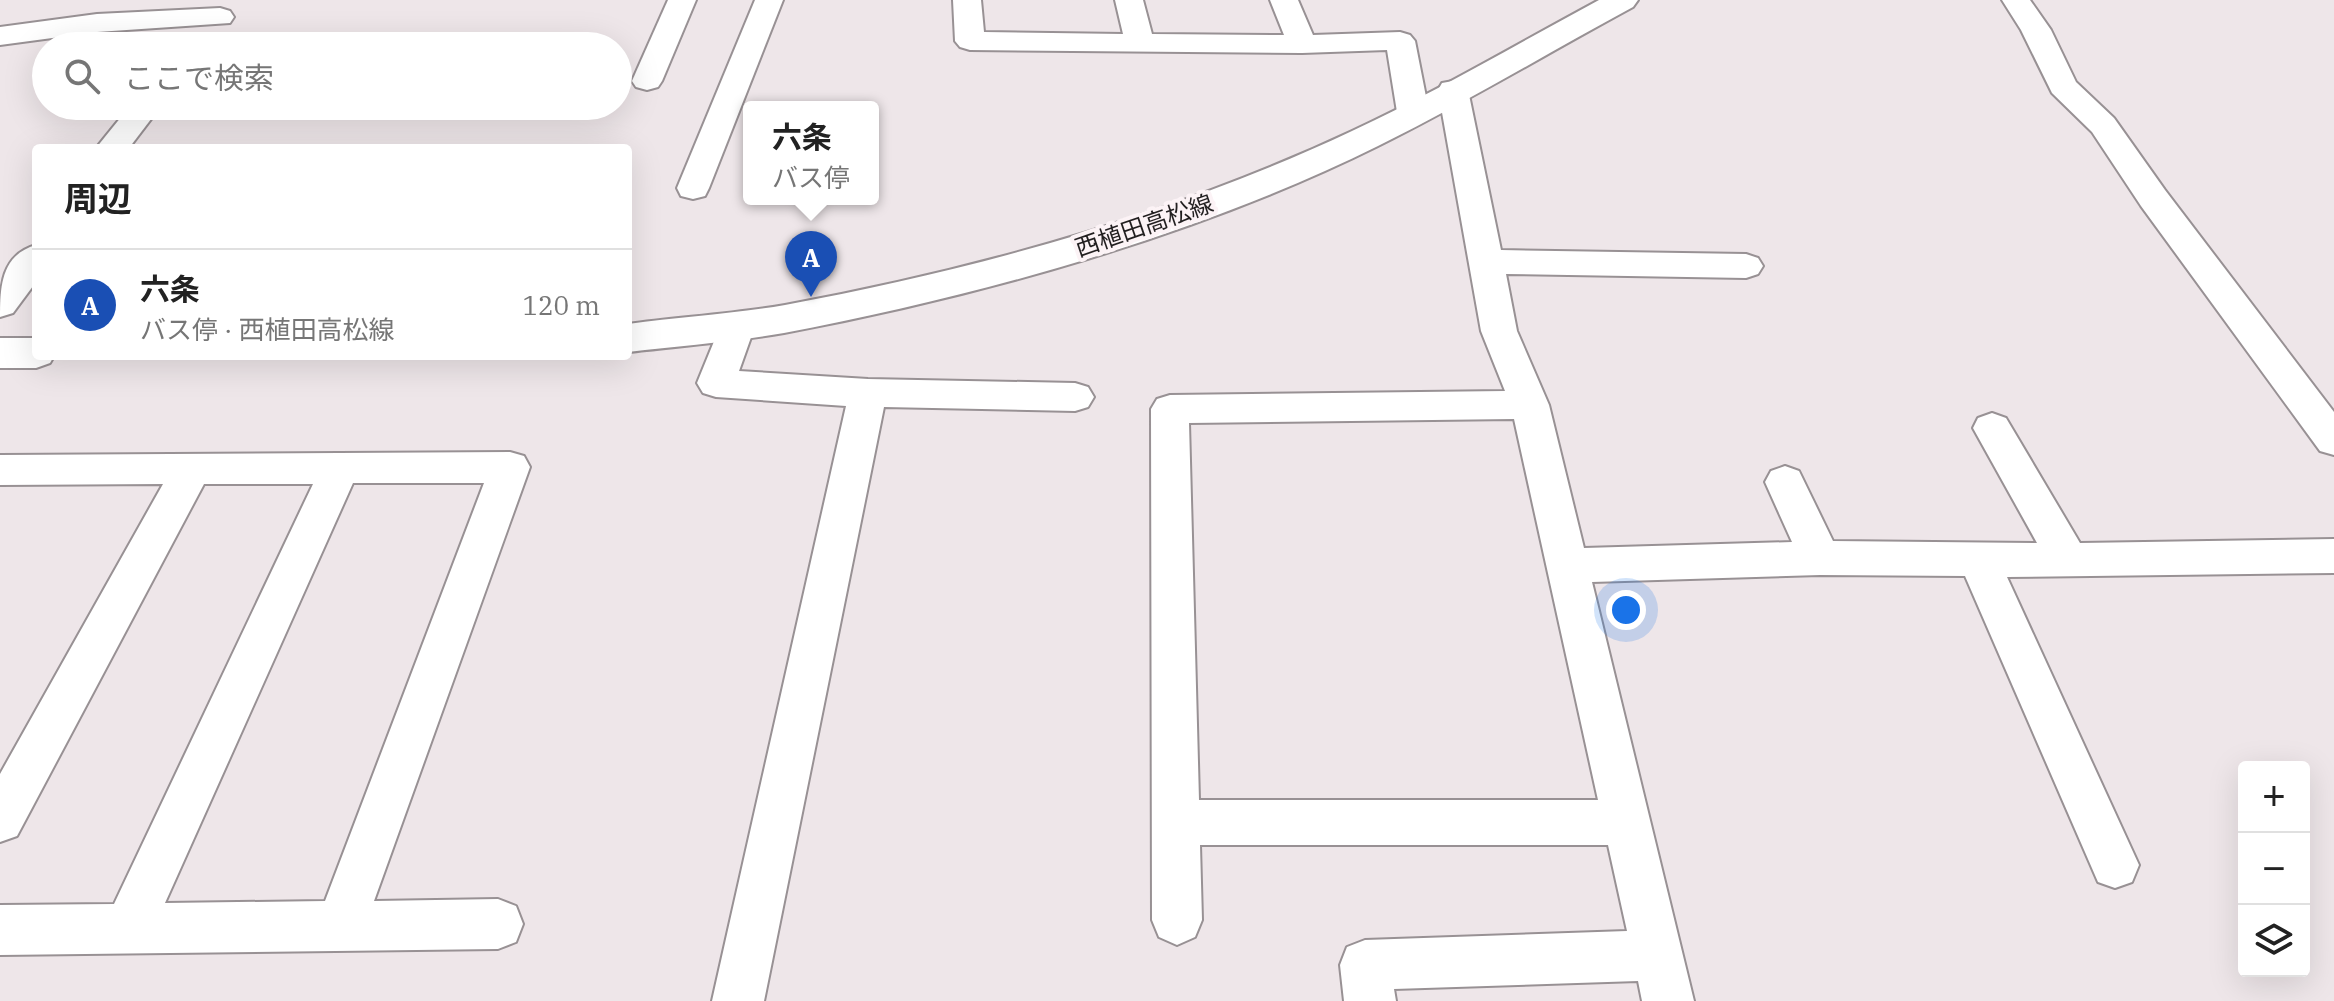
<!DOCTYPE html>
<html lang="ja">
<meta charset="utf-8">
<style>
body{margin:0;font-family:"IBM Plex Serif","Noto Sans JP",serif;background:#f6f6f6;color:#222}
.controls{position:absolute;right:24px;bottom:24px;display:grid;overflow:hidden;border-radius:8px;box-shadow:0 8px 32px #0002}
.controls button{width:72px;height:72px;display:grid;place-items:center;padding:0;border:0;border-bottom:2px solid #e0e0e0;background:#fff;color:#222;font:40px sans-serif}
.you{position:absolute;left:1626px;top:610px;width:28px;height:28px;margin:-20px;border:6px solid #fff;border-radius:50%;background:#1a73e8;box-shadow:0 0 0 12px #1a73e833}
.badge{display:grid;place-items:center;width:52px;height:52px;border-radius:50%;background:#1a73e8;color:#fff;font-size:26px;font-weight:700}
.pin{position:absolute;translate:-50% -66px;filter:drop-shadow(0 2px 4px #0008)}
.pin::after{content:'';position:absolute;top:42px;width:28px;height:24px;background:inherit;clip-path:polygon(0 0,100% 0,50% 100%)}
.popup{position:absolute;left:743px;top:101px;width:136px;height:104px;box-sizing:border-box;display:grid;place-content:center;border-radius:8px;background:#fff;filter:drop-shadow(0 2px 6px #0005);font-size:26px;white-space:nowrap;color:#767676}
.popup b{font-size:30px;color:#222}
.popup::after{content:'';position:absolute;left:50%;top:100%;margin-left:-16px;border:16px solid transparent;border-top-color:#fff}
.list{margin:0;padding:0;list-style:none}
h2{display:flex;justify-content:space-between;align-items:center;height:104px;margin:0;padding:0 32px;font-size:34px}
h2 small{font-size:26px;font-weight:400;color:#767676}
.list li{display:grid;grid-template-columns:52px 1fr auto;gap:24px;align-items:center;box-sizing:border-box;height:112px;padding:0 32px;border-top:2px solid #e0e0e0}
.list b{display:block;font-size:30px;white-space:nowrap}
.list p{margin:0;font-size:26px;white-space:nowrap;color:#767676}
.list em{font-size:26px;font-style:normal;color:#767676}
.icon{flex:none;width:44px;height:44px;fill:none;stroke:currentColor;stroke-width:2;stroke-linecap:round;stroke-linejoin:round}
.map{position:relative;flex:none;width:2334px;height:1001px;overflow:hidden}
.search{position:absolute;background:#fff;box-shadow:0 8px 32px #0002;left:32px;top:32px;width:600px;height:88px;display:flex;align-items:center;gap:20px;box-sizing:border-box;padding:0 28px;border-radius:44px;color:#767676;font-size:30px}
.panel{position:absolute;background:#fff;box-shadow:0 8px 32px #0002;left:32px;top:144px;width:600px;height:216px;border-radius:8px}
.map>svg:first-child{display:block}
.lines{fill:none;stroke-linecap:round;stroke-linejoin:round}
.street-casing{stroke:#989194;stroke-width:4}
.secondary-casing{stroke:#989194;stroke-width:4}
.street{fill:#fff;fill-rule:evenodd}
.secondary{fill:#fff;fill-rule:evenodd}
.labels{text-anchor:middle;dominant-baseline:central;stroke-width:8;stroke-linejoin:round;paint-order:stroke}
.street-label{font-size:24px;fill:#221f20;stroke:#fcf3f6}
</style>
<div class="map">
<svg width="2334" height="1001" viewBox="0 0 2334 1001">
<rect width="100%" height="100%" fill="#eee6e9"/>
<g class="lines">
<defs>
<g id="street">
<path d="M668 0H696L662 81 658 87 647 90 636 87 632 81Z"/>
<path d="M755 0H783L709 188 705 196 693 199 681 196 677 188Z"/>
<path d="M953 0H981L984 32 1123 34 1115 0H1143L1152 34 1284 35 1270 0H1298L1313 35 1400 32 1410 35 1415 41 1429 112 1424 119 1413 122 1402 119 1397 112 1387 50 1302 53 970 50 960 47 955 41Z"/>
<path d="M2002 0H2030L2051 30 2076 82 2114 118 2165 190 2334 412V455L2320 451 2141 206 2092 132 2052 93 2021 30Z"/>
<path d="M220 8 230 11 234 17 230 23 97 32 0 45V27L97 14Z"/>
<path d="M1453 81 1464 83 1468 90 1501 250 1746 254 1758 258 1763 266 1758 274 1746 278 1506 274 1517 331 1549 405 1584 548 1792 542 1765 482 1771 471 1785 466 1799 471 1833 541 2037 543 1973 428 1978 418 1992 413 2006 418 2080 543 2334 539V573L2007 577 2139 865 2132 882 2115 888 2098 882 1965 576 1820 575 1592 582 1694 1001H1642L1638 981 1394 989 1396 1001H1344L1340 965 1347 947 1365 940 1627 931 1608 845H1200L1202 920 1195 937 1177 945 1159 937 1152 920 1151 409 1157 399 1170 395 1505 391 1481 331 1438 90 1442 83ZM1514 419 1598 800H1199L1189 423Z"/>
<path d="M130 106H161L129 148H96Z"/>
<path d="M36 245V282L13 313 0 317C0 287 1 255 36 245Z"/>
<path d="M737 313 750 317 755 326 739 371 868 379 1075 383 1088 387 1094 397 1088 407 1075 411 884 407 764 1001H712L846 406 716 397 703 393 697 383 724 317Z"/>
<path d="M510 452 524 456 530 467 374 901 498 899 516 906 523 924 516 942 498 949 0 955V905L114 904 313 484H204L17 836 0 842V774L163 484 0 485V455ZM353 483H484L325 901 165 903Z"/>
</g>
<g id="secondary">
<path d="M1599 0H1638L1633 7C1548 53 1465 103 1378 146 1199 235 980 296 784 333 733 342 680 346 628 352V324C680 317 733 314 785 305 979 269 1173 215 1352 131 1436 92 1517 44 1599 0Z"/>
<path d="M0 338H36V356H54L50 363 36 368H0Z"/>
</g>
</defs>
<use href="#street" class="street-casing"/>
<use href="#secondary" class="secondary-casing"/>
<use href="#street" class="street"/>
<use href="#secondary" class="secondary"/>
</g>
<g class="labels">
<g class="street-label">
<text transform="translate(1144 225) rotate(-19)">西植田高松線</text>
</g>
</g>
</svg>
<div class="controls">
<button>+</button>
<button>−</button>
<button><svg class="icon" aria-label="layers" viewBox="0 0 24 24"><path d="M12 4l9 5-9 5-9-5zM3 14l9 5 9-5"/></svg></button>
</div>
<div class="you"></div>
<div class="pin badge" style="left:811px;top:297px;background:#1a4fb4">A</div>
<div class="popup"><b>六条</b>バス停</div>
<div class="search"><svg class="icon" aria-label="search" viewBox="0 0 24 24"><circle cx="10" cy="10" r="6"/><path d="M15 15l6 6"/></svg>ここで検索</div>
<section class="panel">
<h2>周辺<small></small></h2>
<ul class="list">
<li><span class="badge" style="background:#1a4fb4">A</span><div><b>六条</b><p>バス停 · 西植田高松線</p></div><em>120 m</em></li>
</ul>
</section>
</div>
